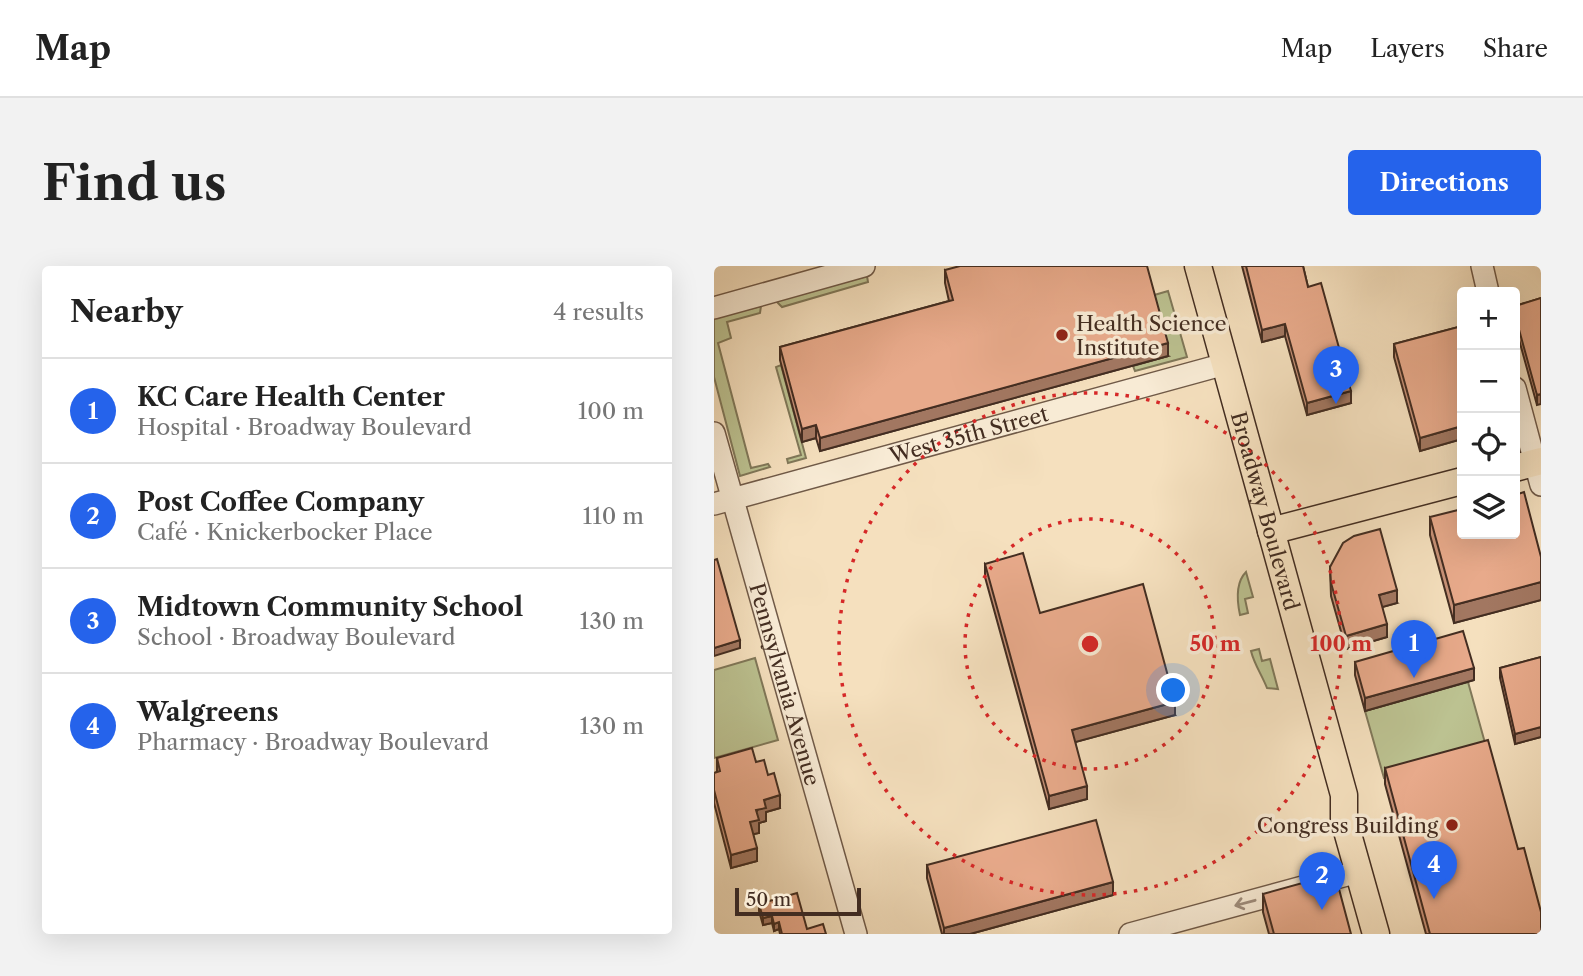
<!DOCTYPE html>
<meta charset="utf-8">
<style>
body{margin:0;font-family:"Libre Caslon Text",serif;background:#f2f2f2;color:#222}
.controls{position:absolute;right:21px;top:21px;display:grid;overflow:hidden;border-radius:7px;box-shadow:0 7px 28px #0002}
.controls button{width:63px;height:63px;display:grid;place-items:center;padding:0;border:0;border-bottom:2px solid #e0e0e0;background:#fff;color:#222;font:35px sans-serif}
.scale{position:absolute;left:21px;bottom:18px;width:126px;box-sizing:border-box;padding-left:7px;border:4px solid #432d21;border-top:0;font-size:19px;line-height:24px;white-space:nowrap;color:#432d21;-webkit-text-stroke:5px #f8ebd5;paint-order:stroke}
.you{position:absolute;left:460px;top:425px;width:24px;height:24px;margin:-18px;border:5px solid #fff;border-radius:50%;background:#1a73e8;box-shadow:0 0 0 10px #1a73e833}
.badge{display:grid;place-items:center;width:46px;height:46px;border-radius:50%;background:#2563eb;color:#fff;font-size:23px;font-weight:700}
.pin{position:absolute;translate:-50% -58px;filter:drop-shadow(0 2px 4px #0008)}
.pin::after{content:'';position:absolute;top:37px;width:24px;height:21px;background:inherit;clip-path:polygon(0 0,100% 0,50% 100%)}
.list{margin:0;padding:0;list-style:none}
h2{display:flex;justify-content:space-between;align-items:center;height:91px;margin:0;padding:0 28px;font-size:30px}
h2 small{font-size:23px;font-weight:400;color:#767676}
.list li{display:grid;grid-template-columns:46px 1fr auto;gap:21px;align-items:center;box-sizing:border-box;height:105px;padding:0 28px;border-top:2px solid #e0e0e0}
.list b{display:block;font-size:26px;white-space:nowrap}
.list p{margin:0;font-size:23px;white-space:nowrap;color:#767676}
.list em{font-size:23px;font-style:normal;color:#767676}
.icon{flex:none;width:38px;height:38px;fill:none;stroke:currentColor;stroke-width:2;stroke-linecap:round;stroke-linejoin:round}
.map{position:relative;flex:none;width:827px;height:668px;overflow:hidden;border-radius:7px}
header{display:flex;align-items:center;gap:42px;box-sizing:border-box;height:98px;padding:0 35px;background:#fff;border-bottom:2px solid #e0e0e0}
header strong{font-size:33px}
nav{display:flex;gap:38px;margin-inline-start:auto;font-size:24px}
.intro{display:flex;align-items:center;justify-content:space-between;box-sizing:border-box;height:168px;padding:0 42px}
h1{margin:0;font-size:49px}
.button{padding:18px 32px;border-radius:7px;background:#2563eb;color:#fff;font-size:24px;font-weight:700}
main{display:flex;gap:42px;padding:0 42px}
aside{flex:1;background:#fff;border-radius:7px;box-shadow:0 7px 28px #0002}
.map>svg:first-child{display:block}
.green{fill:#bcc291;stroke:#807859;stroke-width:2}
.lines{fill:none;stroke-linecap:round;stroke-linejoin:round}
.minor-casing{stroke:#705a48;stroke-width:24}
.major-casing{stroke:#432d21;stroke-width:29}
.minor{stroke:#f8ebd5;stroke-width:21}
.major{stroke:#f5e0be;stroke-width:26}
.wall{fill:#c89278;stroke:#432d21;stroke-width:2}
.shaded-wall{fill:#a27761;stroke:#432d21;stroke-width:2}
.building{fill:#e8aa8b;stroke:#432d21;stroke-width:2}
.oneway{stroke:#9e8c7b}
.ring{fill:none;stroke:#d62828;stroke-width:3.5;stroke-dasharray:3.5 7}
.poi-dot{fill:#8f2418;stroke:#f8ebd5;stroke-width:2.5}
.labels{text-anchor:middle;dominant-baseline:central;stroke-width:7;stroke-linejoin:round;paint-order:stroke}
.poi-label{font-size:21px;fill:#432d21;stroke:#f8ebd5;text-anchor:start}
.street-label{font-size:21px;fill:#432d21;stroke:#f8ebd5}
.centre{fill:#d62828;stroke:#f8ebd5;stroke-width:3.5}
.ring-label{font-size:21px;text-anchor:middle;font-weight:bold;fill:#d62828;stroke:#f8ebd5;stroke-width:7;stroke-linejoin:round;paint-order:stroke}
</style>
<header>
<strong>Map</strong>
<nav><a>Map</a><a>Layers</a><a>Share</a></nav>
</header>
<div class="intro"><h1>Find us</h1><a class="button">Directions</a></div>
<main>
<aside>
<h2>Nearby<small>4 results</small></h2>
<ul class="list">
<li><span class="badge">1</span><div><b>KC Care Health Center</b><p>Hospital · Broadway Boulevard</p></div><em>100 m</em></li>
<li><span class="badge">2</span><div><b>Post Coffee Company</b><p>Café · Knickerbocker Place</p></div><em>110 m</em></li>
<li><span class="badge">3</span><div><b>Midtown Community School</b><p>School · Broadway Boulevard</p></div><em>130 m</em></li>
<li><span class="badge">4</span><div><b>Walgreens</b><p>Pharmacy · Broadway Boulevard</p></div><em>130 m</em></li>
</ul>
</aside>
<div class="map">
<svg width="827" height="668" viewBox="0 0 827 668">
<rect width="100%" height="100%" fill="#f5e0be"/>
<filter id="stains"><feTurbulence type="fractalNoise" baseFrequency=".00286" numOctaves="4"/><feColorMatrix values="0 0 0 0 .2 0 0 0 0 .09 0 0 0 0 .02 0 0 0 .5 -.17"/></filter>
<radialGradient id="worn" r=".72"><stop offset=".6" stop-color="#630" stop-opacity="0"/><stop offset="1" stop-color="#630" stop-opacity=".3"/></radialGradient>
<g class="green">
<path d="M153 10 154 16 68 41 62 35Z"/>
<path d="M454 25 473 91 421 105 419 100 454 90 437 30Z"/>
<path d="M47 40 46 47 13 56 17 72 4 77 37 202 54 198 56 201 26 210 0 111V52Z"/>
<path d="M67 99 92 192 74 197 73 193 87 189 62 101Z"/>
<path d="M532 306 539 331 531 333 534 347 526 349C523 335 522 316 532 306Z"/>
<path d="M545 383 548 395 556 393 564 423 553 422C548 409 540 398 537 385Z"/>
<path d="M41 392 64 474 0 492V404Z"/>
<path d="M754 416 773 484 670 512 651 445Z"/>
</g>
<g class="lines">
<defs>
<g id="minor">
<path d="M768 0 774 26"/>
<path d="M0 42 150 0"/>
<path d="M801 122 827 219"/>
<path id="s1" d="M0 167 142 668"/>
<path id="s2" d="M0 238 511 98"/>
<path d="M416 668 644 606"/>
</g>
<g id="major">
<path id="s3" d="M484 0 630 529V554L662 668"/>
<path d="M801 202 827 195"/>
<path d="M557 265 748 215"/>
</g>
</defs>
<use href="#minor" class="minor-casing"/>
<use href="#major" class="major-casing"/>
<use href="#minor" class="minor"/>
<use href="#major" class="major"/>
</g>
<g class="wall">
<path d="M528 0H589L594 21 637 137 593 149 571 70 548 76Z"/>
<path d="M231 4 454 90 106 185 102 172 88 176 66 94V81L235 35 231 17Z"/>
<path d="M827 32 823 139 801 59V40Z"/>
<path d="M748 60V173L706 185 680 91V78Z"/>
<path d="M716 251 827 291V334L740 357 716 269Z"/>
<path d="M271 298 326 347 461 449 361 476 373 533 335 543 271 311Z"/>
<path d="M616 301 683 337 668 341 673 371 632 383 617 330Z"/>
<path d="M827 391V471L801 478 786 412V402Z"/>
<path d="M641 396 760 414 651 445 641 409Z"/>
<path d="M3 492 42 496 54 509 66 542 52 546V555L45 557V567L39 568 43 595 17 602 0 537V507L3 506Z"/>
<path d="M671 502 804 583 827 668H712L671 518Z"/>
<path d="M213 599 399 629 256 668H228L213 612Z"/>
<path d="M549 628 637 668H555L549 646Z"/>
<path d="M45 638 93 663 112 668H66L65 663 60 665 58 657 49 659 45 645Z"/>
</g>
<g class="shaded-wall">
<path d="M571 58V70L548 76V64Z"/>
<path d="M454 77V90L106 185V172Z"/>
<path d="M637 125V137L593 149V137Z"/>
<path d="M827 128V138L823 139V129Z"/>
<path d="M102 159V172L88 176V163Z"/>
<path d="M748 160V173L706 185V172Z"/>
<path d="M827 316V334L740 357V339Z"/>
<path d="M683 324V337L665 342V329Z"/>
<path d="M673 358V371L632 383V370Z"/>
<path d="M26 374V382L0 390V382Z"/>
<path d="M760 402V414L651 445V432Z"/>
<path d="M461 436V449L358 477V464Z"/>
<path d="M827 461V471L801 478V468Z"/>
<path d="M373 520V533L335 543V530Z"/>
<path d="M66 529V542L52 546V555L45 557V567L36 569V556L50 534Z"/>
<path d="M43 582V595L17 602V589Z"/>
<path d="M399 616V629L256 668H230V662Z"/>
<path d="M58 650V657L49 659V652Z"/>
<path d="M65 656V663L60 665V658Z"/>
</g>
<g class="building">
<path d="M246 0H433L454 77 106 172 102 159 88 163 66 81 239 34 231 4Z"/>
<path d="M532 0H589L594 21 607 17 637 125 593 137 571 58 548 64Z"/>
<path d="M827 32V128L823 129 801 49V40Z"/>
<path d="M748 60V160L706 172 680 78Z"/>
<path d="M810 226 827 291V316L740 339 716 251 748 243V268H801V229Z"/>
<path d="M666 263 683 324 665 329 673 358 632 370 617 317 616 301 629 277 640 270Z"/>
<path d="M309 287 326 347 429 318 461 436 358 464 373 520 335 530 271 298Z"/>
<path d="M3 293 26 374 0 382V294Z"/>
<path d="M749 365 760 402 651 432 641 396Z"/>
<path d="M827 391V461L801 468 786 402Z"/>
<path d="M774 474 804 583 810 582 827 646V668H716L671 502Z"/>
<path d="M38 482 42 496 50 494 54 509 60 507 66 529 50 534 52 542 42 544 45 554 36 556 43 582 17 589 0 524V507L6 505 3 492Z"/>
<path d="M382 554 399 616 230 662 213 599Z"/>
<path d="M621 608 637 668H560L549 628Z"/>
<path d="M83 627 93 663 109 658 112 668H68L65 656 60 658 58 650 49 652 45 638Z"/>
</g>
<defs><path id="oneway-shaft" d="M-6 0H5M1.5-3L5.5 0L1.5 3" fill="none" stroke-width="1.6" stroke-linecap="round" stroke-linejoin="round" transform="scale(1.75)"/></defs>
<use class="oneway" href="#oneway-shaft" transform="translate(531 637) rotate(165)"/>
<g class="ring">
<circle cx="376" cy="378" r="125"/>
<circle cx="376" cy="378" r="251"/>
</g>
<g class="poi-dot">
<circle cx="348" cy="69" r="7"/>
<circle cx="738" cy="559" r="7"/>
</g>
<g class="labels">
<g class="poi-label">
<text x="362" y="57">Health Science<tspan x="362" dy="24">Institute</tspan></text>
<text x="724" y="559" text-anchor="end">Congress Building</text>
</g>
<g class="street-label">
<text stroke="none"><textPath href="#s2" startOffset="264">West 35th Street</textPath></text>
<text stroke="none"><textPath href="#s3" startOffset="254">Broadway Boulevard</textPath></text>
<text stroke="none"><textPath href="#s1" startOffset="261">Pennsylvania Avenue</textPath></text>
</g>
</g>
<circle cx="376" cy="378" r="10" class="centre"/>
<g class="ring-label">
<text x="501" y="385">50 m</text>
<text x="627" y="385">100 m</text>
</g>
<rect width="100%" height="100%" filter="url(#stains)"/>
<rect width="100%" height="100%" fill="url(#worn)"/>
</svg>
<div class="controls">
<button>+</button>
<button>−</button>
<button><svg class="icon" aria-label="locate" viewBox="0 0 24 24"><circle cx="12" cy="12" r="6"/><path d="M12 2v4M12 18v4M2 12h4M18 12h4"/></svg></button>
<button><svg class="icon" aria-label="layers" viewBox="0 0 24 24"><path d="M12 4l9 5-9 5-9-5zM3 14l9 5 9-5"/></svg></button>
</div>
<div class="scale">50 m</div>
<div class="you"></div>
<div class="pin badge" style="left:700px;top:412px">1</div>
<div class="pin badge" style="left:608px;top:644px">2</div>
<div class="pin badge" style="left:622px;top:138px">3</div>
<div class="pin badge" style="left:720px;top:633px">4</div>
</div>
</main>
